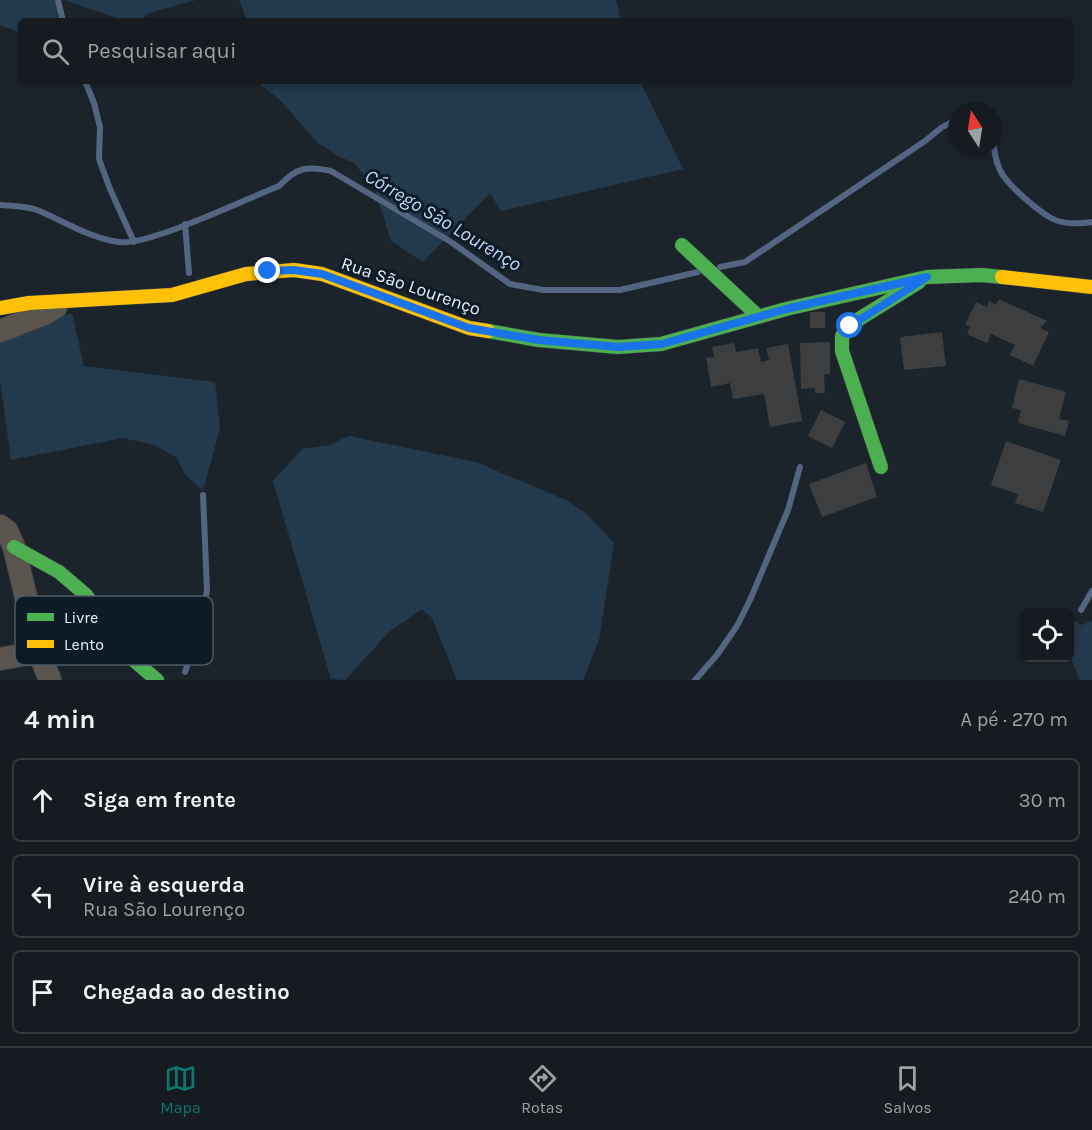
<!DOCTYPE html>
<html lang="pt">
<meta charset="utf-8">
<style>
body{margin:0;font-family:Karla,sans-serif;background:#22282d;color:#f1f3f6}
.controls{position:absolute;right:18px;bottom:18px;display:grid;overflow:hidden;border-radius:9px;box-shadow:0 3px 9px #0003}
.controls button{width:54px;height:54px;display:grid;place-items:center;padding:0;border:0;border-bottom:2px solid #34393e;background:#151b20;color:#f1f3f6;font:30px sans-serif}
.compass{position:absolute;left:948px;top:102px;width:54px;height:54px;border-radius:50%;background:#151b20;box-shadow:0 3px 9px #0003;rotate:348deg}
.stop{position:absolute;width:18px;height:18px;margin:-14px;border:4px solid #1a73e8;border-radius:50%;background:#fff}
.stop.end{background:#1a73e8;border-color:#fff;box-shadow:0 2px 6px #0008}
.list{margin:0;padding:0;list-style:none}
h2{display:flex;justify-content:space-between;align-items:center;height:78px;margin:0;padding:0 24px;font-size:26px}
h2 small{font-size:20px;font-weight:400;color:#9da1a5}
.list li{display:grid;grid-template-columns:39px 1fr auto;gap:18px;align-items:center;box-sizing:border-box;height:84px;margin:0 12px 12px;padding:0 12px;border:2px solid #34393e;border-radius:9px}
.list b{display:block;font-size:22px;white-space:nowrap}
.list p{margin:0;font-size:20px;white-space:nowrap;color:#9da1a5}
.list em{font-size:20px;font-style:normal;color:#9da1a5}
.icon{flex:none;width:33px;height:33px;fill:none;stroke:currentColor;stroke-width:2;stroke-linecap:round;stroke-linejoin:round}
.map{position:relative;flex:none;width:1092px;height:680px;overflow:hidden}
.search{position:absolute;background:#151b20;box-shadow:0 3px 9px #0003;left:18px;right:18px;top:18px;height:66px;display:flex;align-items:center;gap:15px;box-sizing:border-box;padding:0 21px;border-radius:9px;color:#9da1a5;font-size:22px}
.sheet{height:366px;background:#151b20}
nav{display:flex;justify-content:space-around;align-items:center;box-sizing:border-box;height:84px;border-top:2px solid #34393e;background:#151b20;font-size:16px;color:#9da1a5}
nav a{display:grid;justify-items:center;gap:3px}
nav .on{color:#0f766e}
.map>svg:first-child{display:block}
.green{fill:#233a4d}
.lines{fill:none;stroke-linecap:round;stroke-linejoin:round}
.stream{stroke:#546581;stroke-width:6}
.building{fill:#3c3e3f}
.street-casing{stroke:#3a4146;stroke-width:24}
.fast-casing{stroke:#3a4146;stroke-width:15}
.slow-casing{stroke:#3a4146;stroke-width:15}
.street{stroke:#5a564f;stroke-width:22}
.fast{stroke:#4caf50;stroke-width:14}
.slow{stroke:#ffc107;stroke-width:14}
.route{stroke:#1a73e8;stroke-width:8}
.labels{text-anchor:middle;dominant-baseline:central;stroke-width:6;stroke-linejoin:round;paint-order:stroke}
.street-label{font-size:18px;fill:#e6f0f8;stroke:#0d1b27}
.water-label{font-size:20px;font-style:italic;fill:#c1d5f5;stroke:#0d1b27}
.key{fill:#0d1b27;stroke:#4e5b66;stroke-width:1.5}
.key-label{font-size:16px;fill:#e6f0f8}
</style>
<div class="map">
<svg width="1092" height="680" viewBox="0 0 1092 680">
<rect width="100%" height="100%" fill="#1c242b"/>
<g class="green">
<path d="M0 0H59L58 21H21V33L0 25Z"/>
<path d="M64 0H196L152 12 138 21H125Z"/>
<path d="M239 0H616L621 21H247Z"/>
<path d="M260 81H640L683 169 501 211 490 193 423 262 391 241 374 187 354 163 336 155 318 143 280 100 262 86Z"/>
<path d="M72 314 84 366 215 382 220 428 203 491 185 474 176 457 154 445 123 438 11 460 0 380V318Z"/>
<path d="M349 436 476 462 568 501 589 516 614 543 599 640 583 680H457L432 618 422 609 389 632 345 680 331 679 273 481 302 449 329 445Z"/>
<path d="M1070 619 1082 625 1092 621V680H1080L1070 657Z"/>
</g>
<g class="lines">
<g class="stream">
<path d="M58 0 63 21"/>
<path d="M85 81 94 103 100 127 99 159 110 189 134 242"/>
<path d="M976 111 982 109 985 111"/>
<path d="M993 138C994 149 995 160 1000 170 1006 184 1037 210 1051 218 1062 224 1079 224 1092 222"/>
<path d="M0 205C12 206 26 206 37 210 64 221 89 238 119 242 149 246 246 199 279 186 297 167 306 166 331 171L451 242 510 284 543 290H620L698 272"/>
<path d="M185 224 189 273"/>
<path d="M720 267 745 262 925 141 941 128 957 119"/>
<path d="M1081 610 1092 591"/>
<path d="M185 672 201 623 207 590 203 495"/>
<path d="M695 680 717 655 737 626 750 600 788 510 800 467"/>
</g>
</g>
<g class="building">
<path d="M999 299 1047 321 1040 328 1049 332 1033 366 1010 355 1015 345 991 334 987 343 967 334 970 327 965 325 976 302 987 307 989 301 996 305Z"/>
<rect x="810" y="312" width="15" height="16"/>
<path d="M942 332 946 366 904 370 900 337Z"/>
<path d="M830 342V374L824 375 825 393H815V388L801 389 800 343Z"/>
<path d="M734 343 736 352 758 348 761 362 769 360 766 348 788 344 802 421 770 427 764 394 733 399 730 383 711 387 706 358 714 357 712 347Z"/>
<path d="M1019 379 1066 392 1059 419 1069 421 1065 436 1018 423 1021 410 1012 408Z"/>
<path d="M821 410 845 422 832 448 808 436Z"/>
<path d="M1006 441 1061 460 1043 512 1015 503 1018 494 991 485Z"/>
<path d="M866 463 877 497 822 517 809 484Z"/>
</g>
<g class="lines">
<defs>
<g id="street">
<path d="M0 331 44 314 56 307"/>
<path d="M0 526 7 531 14 547 39 652 50 680"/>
<path d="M0 659 39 652"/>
</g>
<g id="fast">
<path d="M682 245 758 316"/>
<path d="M488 331 539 340 618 347 661 344 786 309 927 277 982 275 1002 277"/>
<path d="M881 467 842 351V336L859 319 919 282"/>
<path d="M14 547 59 572 86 595 130 657 157 680"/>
</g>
<g id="slow">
<path d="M1002 277 1092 287"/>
<path d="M0 308 29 303 172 295 246 274 294 270 322 274 469 328 488 331"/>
</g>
</defs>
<use href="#street" class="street-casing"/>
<use href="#fast" class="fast-casing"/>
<use href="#slow" class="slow-casing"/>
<use href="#street" class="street"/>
<use href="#fast" class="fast"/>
<use href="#slow" class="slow"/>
</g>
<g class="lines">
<path class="route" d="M268 271 294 270 322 274 469 328 539 340 618 347 662 344 786 309 927 277 850 326"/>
</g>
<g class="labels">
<g class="street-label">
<text transform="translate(411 286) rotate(19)">Rua São Lourenço</text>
</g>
<g class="water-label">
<text transform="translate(443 220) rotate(31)">Córrego São Lourenço</text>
</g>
</g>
<rect x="15" y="596" width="198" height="69" rx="9" class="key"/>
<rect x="27" y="613" width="27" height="8" fill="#4caf50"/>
<rect x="27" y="640" width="27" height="8" fill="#ffc107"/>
<g class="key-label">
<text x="64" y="623">Livre</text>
<text x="64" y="650">Lento</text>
</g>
</svg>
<div class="controls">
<button><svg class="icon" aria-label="locate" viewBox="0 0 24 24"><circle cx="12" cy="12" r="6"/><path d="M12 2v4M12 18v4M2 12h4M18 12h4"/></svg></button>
</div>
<svg class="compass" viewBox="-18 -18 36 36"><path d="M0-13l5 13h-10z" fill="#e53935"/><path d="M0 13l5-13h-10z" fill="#9da1a5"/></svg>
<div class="stop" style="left:850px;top:326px"></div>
<div class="stop end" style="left:268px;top:271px"></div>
<div class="search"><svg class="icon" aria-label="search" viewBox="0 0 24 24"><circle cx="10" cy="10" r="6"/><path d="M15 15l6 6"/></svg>Pesquisar aqui</div>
</div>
<section class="sheet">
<h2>4 min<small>A pé · 270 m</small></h2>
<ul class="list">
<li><svg class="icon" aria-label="ahead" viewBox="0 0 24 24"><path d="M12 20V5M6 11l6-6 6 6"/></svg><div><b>Siga em frente</b></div><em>30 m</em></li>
<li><svg class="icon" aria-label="left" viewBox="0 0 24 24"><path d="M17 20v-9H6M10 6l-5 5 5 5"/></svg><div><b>Vire à esquerda</b><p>Rua São Lourenço</p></div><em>240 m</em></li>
<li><svg class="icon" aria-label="arrive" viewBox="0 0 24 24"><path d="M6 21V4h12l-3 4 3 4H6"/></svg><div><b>Chegada ao destino</b></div></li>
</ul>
</section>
<nav>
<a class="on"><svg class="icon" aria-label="map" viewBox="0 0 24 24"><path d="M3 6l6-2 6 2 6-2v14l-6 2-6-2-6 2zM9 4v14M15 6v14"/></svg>Mapa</a>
<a><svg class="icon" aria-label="directions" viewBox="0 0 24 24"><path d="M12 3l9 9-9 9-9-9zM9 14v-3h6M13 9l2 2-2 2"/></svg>Rotas</a>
<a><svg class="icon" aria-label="saved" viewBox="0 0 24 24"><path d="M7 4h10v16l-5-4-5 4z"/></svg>Salvos</a>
</nav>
